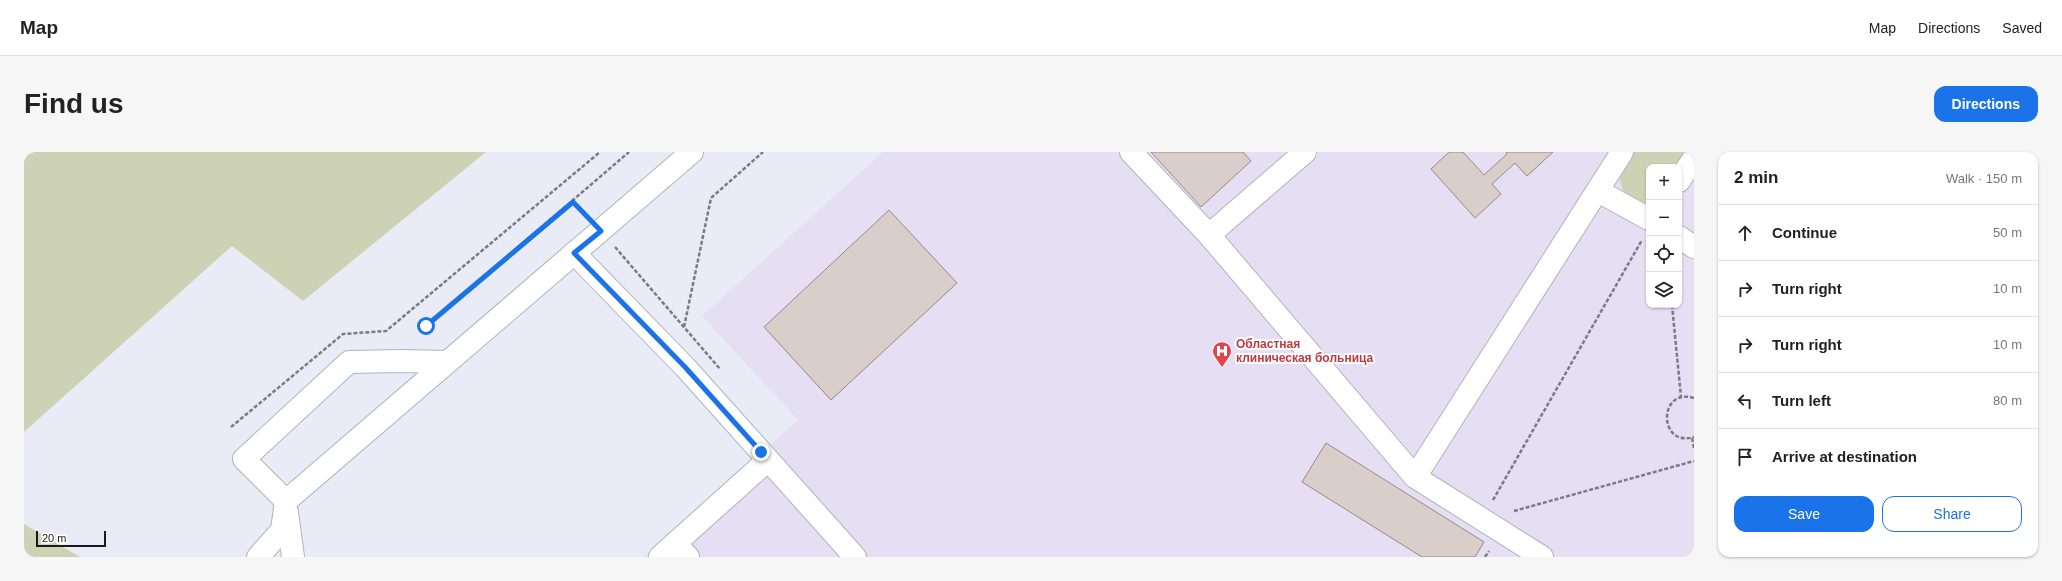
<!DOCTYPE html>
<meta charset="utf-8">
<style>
body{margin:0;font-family:Helvetica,sans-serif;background:#f6f6f6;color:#222}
.controls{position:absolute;right:12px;top:12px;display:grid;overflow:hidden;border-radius:8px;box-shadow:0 1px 3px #0004}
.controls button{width:36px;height:36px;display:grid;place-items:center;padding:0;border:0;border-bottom:1px solid #e0e0e0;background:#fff;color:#222;font:20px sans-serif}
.scale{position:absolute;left:12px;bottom:10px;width:70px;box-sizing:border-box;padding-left:4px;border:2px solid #191a1e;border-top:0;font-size:11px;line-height:14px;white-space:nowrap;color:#191a1e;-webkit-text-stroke:3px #fff;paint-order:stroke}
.stop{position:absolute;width:12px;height:12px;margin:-9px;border:3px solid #1a73e8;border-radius:50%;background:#fff}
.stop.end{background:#1a73e8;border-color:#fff;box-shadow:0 1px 4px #0008}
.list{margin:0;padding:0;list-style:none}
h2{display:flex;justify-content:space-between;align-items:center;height:52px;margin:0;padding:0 16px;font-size:17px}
h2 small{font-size:13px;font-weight:400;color:#767676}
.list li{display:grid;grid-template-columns:26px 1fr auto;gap:12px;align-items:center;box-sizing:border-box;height:56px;padding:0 16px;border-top:1px solid #e0e0e0}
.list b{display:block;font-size:15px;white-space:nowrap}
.list em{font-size:13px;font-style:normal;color:#767676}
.actions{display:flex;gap:8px;padding:12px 16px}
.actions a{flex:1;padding:9px 0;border:1px solid #1a73e8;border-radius:12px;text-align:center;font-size:14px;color:#1a73e8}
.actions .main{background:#1a73e8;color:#fff}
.icon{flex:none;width:22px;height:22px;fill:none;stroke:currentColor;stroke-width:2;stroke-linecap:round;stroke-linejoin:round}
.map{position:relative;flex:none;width:1670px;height:405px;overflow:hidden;border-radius:12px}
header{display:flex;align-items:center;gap:24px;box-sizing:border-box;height:56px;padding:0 20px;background:#fff;border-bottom:1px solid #e0e0e0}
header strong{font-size:19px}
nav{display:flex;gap:22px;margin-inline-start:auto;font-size:14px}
.intro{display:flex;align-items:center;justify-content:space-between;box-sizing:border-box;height:96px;padding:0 24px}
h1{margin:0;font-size:28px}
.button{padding:10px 18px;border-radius:12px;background:#1a73e8;color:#fff;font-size:14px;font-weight:700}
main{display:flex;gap:24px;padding:0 24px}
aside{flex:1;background:#fff;border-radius:12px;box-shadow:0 1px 3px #0004}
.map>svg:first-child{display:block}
.medical{fill:#e6def3;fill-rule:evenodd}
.green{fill:#ced2b4}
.building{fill:#d9ceca;stroke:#958a86}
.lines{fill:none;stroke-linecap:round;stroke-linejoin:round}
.minor-casing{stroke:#b0b3bc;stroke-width:24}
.path{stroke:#7a7c83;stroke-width:2.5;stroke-dasharray:4 2;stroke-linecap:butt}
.minor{stroke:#fff;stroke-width:22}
.route{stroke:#1a73e8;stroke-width:5}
.labels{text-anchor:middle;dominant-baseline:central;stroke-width:4;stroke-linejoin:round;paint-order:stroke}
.health-label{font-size:12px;font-weight:bold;fill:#be3a42;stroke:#fff;text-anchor:start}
</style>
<header>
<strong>Map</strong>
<nav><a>Map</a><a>Directions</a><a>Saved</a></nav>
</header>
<div class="intro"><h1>Find us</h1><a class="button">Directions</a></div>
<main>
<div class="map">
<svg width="1670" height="405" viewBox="0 0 1670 405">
<rect width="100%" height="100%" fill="#e9ecf6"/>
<path class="medical" d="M859 0H1670V405H620L774 268 678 164ZM1625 15H1655V153H1625Z"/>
<g class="green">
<path d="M0 0H462L279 149 208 94 0 280Z"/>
<path d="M1609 0H1665L1655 15H1625V51C1609 52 1593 39 1597 22 1599 14 1605 7 1609 0Z"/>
<path d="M0 372 56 405H0Z"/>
</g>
<g class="building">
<path d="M1127 0H1219L1227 9 1177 55Z"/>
<path d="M1425 0H1439L1460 23 1483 2 1482 0H1529L1503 24 1491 11 1468 32 1477 42 1451 66 1407 17Z"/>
<path d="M865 58 933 131 807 248 740 175Z"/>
<path d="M1302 291 1460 390 1451 405H1398L1278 330Z"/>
</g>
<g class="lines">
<defs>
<g id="minor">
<path d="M1107 0 1185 83"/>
<path d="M1281 0 1185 83 1391 325 1518 405"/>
<path d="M1655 29 1670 6"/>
<path d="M1574 39 1625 67"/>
<path d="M1655 85 1670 95"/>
<path d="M550 101 661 215 831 405"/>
<path d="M423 210 379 209 325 210 220 307 262 349 668 0"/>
<path d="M1391 325 1598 0"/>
<path d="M263 360 269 405"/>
<path d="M651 391 664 405"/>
<path d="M234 405 258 378 262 349"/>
<path d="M636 405 744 308"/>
</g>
</defs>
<use href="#minor" class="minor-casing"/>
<g class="path">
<path d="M549 50 560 62"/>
<path d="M591 95 696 217"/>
<path d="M1648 153 1657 245"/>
<path d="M402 174 605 0"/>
<path d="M660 175 687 46 739 0"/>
<path d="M1670 246C1634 235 1634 296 1670 285"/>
<path d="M207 275 319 182 362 179 576 0"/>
<path d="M1668 286 1670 296"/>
<path d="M1469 348 1618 88"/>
<path d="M1490 359 1670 309"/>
<path d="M1461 405 1465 399"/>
</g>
<use href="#minor" class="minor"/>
</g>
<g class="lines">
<path class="route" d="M402 174 549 50 577 79 550 101 661 215 737 300"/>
</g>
<defs>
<symbol id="hospital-pin" viewBox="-11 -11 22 30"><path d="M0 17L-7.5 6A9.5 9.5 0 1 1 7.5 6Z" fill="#e0444e" stroke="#fff"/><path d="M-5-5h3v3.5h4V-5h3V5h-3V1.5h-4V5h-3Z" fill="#fff"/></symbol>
</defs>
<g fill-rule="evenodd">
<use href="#hospital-pin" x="1187" y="188" width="22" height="30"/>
</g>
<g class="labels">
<g class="health-label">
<text x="1212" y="192">Областная<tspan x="1212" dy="14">клиническая больница</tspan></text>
</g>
</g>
</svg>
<div class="controls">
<button>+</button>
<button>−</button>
<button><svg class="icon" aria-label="locate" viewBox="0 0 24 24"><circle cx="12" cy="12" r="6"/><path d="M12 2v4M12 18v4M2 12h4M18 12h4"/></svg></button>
<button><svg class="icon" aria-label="layers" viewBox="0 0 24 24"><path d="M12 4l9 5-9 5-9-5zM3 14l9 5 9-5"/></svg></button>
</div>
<div class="scale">20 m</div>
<div class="stop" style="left:402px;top:174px"></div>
<div class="stop end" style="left:737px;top:300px"></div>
</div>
<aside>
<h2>2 min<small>Walk · 150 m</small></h2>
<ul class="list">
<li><svg class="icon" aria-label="ahead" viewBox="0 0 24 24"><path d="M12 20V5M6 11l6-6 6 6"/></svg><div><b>Continue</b></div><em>50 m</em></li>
<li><svg class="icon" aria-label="right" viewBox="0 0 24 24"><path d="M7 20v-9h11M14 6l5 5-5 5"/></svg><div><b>Turn right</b></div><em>10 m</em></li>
<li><svg class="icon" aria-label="right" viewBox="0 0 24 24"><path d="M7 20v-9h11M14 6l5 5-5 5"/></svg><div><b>Turn right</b></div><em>10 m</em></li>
<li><svg class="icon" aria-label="left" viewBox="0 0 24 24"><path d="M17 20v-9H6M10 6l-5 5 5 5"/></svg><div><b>Turn left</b></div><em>80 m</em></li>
<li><svg class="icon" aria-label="arrive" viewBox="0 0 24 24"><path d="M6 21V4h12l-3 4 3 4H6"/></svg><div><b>Arrive at destination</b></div></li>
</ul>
<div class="actions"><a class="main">Save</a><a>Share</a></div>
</aside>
</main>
